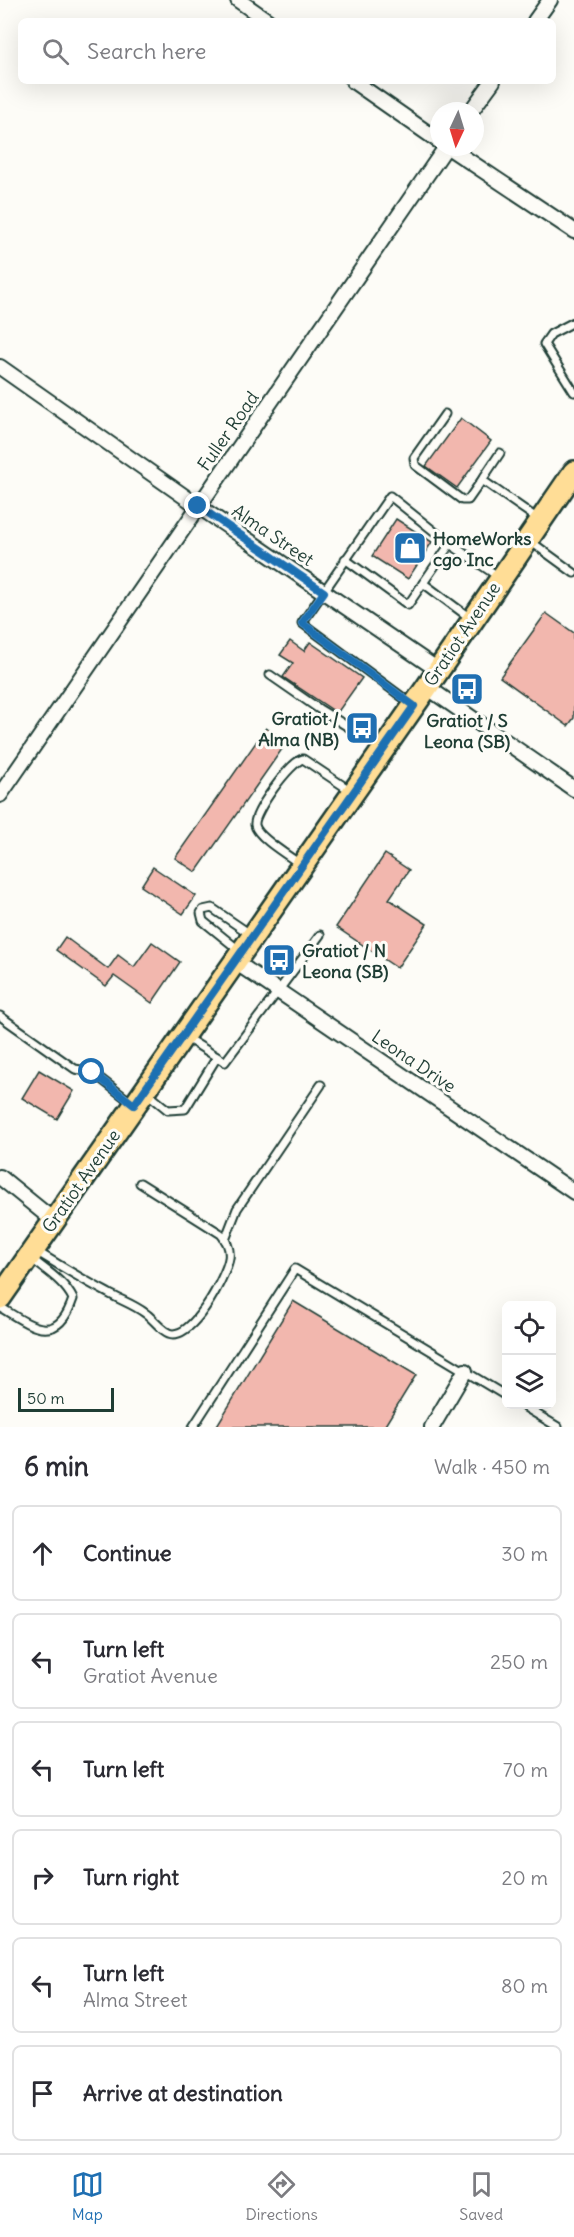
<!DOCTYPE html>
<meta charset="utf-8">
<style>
body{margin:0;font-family:Delius,sans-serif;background:#f7f7f7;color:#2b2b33}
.controls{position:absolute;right:18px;bottom:18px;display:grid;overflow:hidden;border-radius:9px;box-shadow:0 6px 24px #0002}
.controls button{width:54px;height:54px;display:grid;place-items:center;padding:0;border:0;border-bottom:2px solid #e1e1e2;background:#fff;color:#2b2b33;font:30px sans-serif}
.compass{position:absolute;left:430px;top:102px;width:54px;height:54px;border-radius:50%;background:#fff;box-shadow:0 6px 24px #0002;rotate:184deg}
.scale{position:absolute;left:18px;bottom:15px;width:96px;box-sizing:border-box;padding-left:6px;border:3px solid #1f3d34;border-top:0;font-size:16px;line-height:21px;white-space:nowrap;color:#1f3d34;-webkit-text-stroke:4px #fdfcf7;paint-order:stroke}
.stop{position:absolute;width:18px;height:18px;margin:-14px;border:4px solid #1f6fb2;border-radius:50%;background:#fff}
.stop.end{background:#1f6fb2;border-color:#fff;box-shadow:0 2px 6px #0008}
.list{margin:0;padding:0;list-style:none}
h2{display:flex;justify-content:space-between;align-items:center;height:78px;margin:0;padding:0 24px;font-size:26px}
h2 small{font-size:20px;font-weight:400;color:#7c7c81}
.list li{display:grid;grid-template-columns:39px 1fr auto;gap:18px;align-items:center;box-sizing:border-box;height:96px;margin:0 12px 12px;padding:0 12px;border:2px solid #e1e1e2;border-radius:9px}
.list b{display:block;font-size:22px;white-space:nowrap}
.list p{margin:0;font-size:20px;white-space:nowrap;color:#7c7c81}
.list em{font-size:20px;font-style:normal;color:#7c7c81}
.icon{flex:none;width:33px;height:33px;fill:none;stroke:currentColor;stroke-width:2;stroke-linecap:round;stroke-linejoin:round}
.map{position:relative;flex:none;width:574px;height:1427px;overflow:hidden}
.search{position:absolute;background:#fff;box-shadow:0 6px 24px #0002;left:18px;right:18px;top:18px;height:66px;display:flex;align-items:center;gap:15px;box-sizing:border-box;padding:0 21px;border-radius:9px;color:#7c7c81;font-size:22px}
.sheet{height:726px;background:#fff}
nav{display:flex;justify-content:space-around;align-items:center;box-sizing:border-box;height:84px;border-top:2px solid #e1e1e2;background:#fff;font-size:16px;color:#7c7c81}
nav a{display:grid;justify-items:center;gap:3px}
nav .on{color:#1f6fb2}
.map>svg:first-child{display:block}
.building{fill:#f2b7ae;stroke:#1f3d34;stroke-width:1.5}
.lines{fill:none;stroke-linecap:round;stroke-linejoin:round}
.lane-casing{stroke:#1f3d34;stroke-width:11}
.street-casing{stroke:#1f3d34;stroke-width:18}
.primary-casing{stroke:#1f3d34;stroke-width:26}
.lane{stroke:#fdfcf7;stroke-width:7}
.street{stroke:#fdfcf7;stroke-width:14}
.primary{stroke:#ffdd96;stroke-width:21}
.route{stroke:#1f6fb2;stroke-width:8}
.labels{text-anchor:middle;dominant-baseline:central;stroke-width:6;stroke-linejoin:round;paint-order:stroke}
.street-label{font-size:18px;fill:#1f3d34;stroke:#fdfcf7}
.poi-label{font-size:18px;font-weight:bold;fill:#1f3d34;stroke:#fdfcf7;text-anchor:start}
</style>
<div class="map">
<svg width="574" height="1427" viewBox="0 0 574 1427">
<rect width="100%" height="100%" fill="#fdfcf7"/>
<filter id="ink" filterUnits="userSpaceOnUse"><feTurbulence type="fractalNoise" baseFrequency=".0167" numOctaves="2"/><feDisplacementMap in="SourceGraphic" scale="12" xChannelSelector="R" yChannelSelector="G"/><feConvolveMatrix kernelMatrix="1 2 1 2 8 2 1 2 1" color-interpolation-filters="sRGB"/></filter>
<g filter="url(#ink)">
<g class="building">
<path d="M461 418 491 441 457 488 426 466Z"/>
<path d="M396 519 432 542 408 579 372 556Z"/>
<path d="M546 613 574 633V718L568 726 500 677Z"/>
<path d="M290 641 304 651 310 642 362 678 337 713 283 677 293 663 280 655Z"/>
<path d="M266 728 287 742 196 872 175 858Z"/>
<path d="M385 854 409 870 389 899 427 924 397 968 336 927Z"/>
<path d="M153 867 196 896 183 914 141 886Z"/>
<path d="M65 937 108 969 118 955 134 967 152 942 180 962 152 1003 114 976 106 986 56 950Z"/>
<path d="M39 1070 74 1091 57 1119 22 1098Z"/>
<path d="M293 1301 416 1375 384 1427H216Z"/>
</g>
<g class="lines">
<defs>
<g id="lane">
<path d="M574 322 551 334 544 344 574 392"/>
<path d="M445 414 414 458 415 465 462 500H468L482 480 538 519"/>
<path d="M482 480 500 453"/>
<path d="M530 541 574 573"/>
<path d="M345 559 408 605 450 544"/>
<path d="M423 583 470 618"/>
<path d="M270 675 319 709 381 747"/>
<path d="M413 705 302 623 390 496 450 544 499 577"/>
<path d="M300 864C289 856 257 837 255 825 253 813 291 761 303 759L351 791"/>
<path d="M240 951 203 921 201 913 203 910 212 908 250 934"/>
<path d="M0 1016 75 1069 92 1072 132 1103"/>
<path d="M185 1037 225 1062 320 935"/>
<path d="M147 1093 168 1110 185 1109 217 1057"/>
<path d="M225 1240 237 1209 321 1085"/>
<path d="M36 1251C59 1265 83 1280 108 1293 120 1300 133 1304 145 1313 153 1318 163 1334 173 1334 191 1334 212 1298 219 1284 228 1265 236 1252 221 1234L140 1183"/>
<path d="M0 1307C31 1326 57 1347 73 1299 65 1282 47 1271 32 1259"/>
<path d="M520 1404 558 1427"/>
<path d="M193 1427 295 1269 506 1396"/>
</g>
<g id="street">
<path d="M238 0 268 21"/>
<path d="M535 21 550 0"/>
<path d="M353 81 439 141"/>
<path d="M471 111 493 81"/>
<path d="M448 147 574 231"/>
<path d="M0 367 198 506 438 670"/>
<path d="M427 687 574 789"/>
<path d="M0 795 446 147"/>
<path d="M234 961 574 1192"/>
<path d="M0 1177 53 1220"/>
<path d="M432 1427 465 1371"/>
</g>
<path id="primary" d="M0 1298 427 687 574 472"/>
</defs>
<use href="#lane" class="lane-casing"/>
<use href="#street" class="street-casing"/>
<use href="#primary" class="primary-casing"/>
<use href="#lane" class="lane"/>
<use href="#street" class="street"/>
<use href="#primary" class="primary"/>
</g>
</g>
<g class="lines" filter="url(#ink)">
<path class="route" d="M92 1072 134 1105 414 706 302 623 324 592 198 506"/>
</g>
<defs>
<symbol id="shop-square" viewBox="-11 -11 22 22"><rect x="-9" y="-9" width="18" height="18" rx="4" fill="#1f6fb2" stroke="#fdfcf7"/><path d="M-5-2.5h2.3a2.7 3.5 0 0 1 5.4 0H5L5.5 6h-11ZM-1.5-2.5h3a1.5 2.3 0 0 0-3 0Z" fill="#fff"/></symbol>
<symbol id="bus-square" viewBox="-11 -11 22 22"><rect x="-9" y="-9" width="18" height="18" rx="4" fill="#1f6fb2" stroke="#fdfcf7"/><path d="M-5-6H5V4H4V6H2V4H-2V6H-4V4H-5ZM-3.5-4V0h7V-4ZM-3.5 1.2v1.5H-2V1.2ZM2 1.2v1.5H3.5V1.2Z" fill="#fff"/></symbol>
</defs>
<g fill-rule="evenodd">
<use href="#shop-square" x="391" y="529" width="38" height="38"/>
<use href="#bus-square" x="448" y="670" width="38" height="38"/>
<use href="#bus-square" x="343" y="709" width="38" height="38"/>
<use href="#bus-square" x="260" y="941" width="38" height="38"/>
</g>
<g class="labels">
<g class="street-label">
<text transform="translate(228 431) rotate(-55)">Fuller Road</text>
<text transform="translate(273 535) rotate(34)">Alma Street</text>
<text transform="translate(462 634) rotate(-56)">Gratiot Avenue</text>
<text transform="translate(414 1061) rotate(34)">Leona Drive</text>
<text transform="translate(81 1181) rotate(-55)">Gratiot Avenue</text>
</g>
<g class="poi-label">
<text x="433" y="538">HomeWorks<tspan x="433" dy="21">cgo Inc</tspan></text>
<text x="339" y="718" text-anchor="end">Gratiot /<tspan x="339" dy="21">Alma (NB)</tspan></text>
<text x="467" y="720" text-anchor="middle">Gratiot / S<tspan x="467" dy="21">Leona (SB)</tspan></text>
<text x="302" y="950">Gratiot / N<tspan x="302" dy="21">Leona (SB)</tspan></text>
</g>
</g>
</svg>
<div class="controls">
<button><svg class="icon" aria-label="locate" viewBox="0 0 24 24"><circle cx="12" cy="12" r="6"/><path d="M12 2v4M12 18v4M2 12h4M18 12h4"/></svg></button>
<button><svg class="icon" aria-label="layers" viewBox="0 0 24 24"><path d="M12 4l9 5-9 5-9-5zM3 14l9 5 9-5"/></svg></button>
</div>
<svg class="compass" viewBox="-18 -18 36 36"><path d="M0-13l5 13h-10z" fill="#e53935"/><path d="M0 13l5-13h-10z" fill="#7c7c81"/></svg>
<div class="scale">50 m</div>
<div class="stop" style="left:92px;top:1072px"></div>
<div class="stop end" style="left:198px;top:506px"></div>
<div class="search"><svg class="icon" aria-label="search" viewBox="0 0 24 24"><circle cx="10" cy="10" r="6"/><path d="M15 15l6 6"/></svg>Search here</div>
</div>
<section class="sheet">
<h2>6 min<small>Walk · 450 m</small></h2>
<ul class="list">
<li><svg class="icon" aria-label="ahead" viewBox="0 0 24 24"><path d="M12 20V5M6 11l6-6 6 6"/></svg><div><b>Continue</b></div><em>30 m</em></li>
<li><svg class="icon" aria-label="left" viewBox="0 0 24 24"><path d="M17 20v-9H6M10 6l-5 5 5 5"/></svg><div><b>Turn left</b><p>Gratiot Avenue</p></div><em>250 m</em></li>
<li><svg class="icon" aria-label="left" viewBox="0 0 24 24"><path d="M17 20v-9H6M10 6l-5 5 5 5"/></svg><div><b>Turn left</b></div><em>70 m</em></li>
<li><svg class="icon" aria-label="right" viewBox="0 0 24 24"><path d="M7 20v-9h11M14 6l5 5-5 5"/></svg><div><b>Turn right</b></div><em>20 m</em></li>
<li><svg class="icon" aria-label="left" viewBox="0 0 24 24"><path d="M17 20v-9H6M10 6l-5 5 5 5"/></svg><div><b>Turn left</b><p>Alma Street</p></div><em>80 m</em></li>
<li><svg class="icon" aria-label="arrive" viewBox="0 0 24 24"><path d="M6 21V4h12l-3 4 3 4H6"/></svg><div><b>Arrive at destination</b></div></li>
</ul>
</section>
<nav>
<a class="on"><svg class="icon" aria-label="map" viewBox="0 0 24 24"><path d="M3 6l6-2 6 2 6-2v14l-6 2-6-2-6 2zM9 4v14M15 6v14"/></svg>Map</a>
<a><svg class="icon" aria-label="directions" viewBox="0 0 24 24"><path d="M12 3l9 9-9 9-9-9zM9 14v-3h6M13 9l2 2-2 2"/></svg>Directions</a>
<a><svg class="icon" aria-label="saved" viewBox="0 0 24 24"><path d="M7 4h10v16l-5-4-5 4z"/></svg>Saved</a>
</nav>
